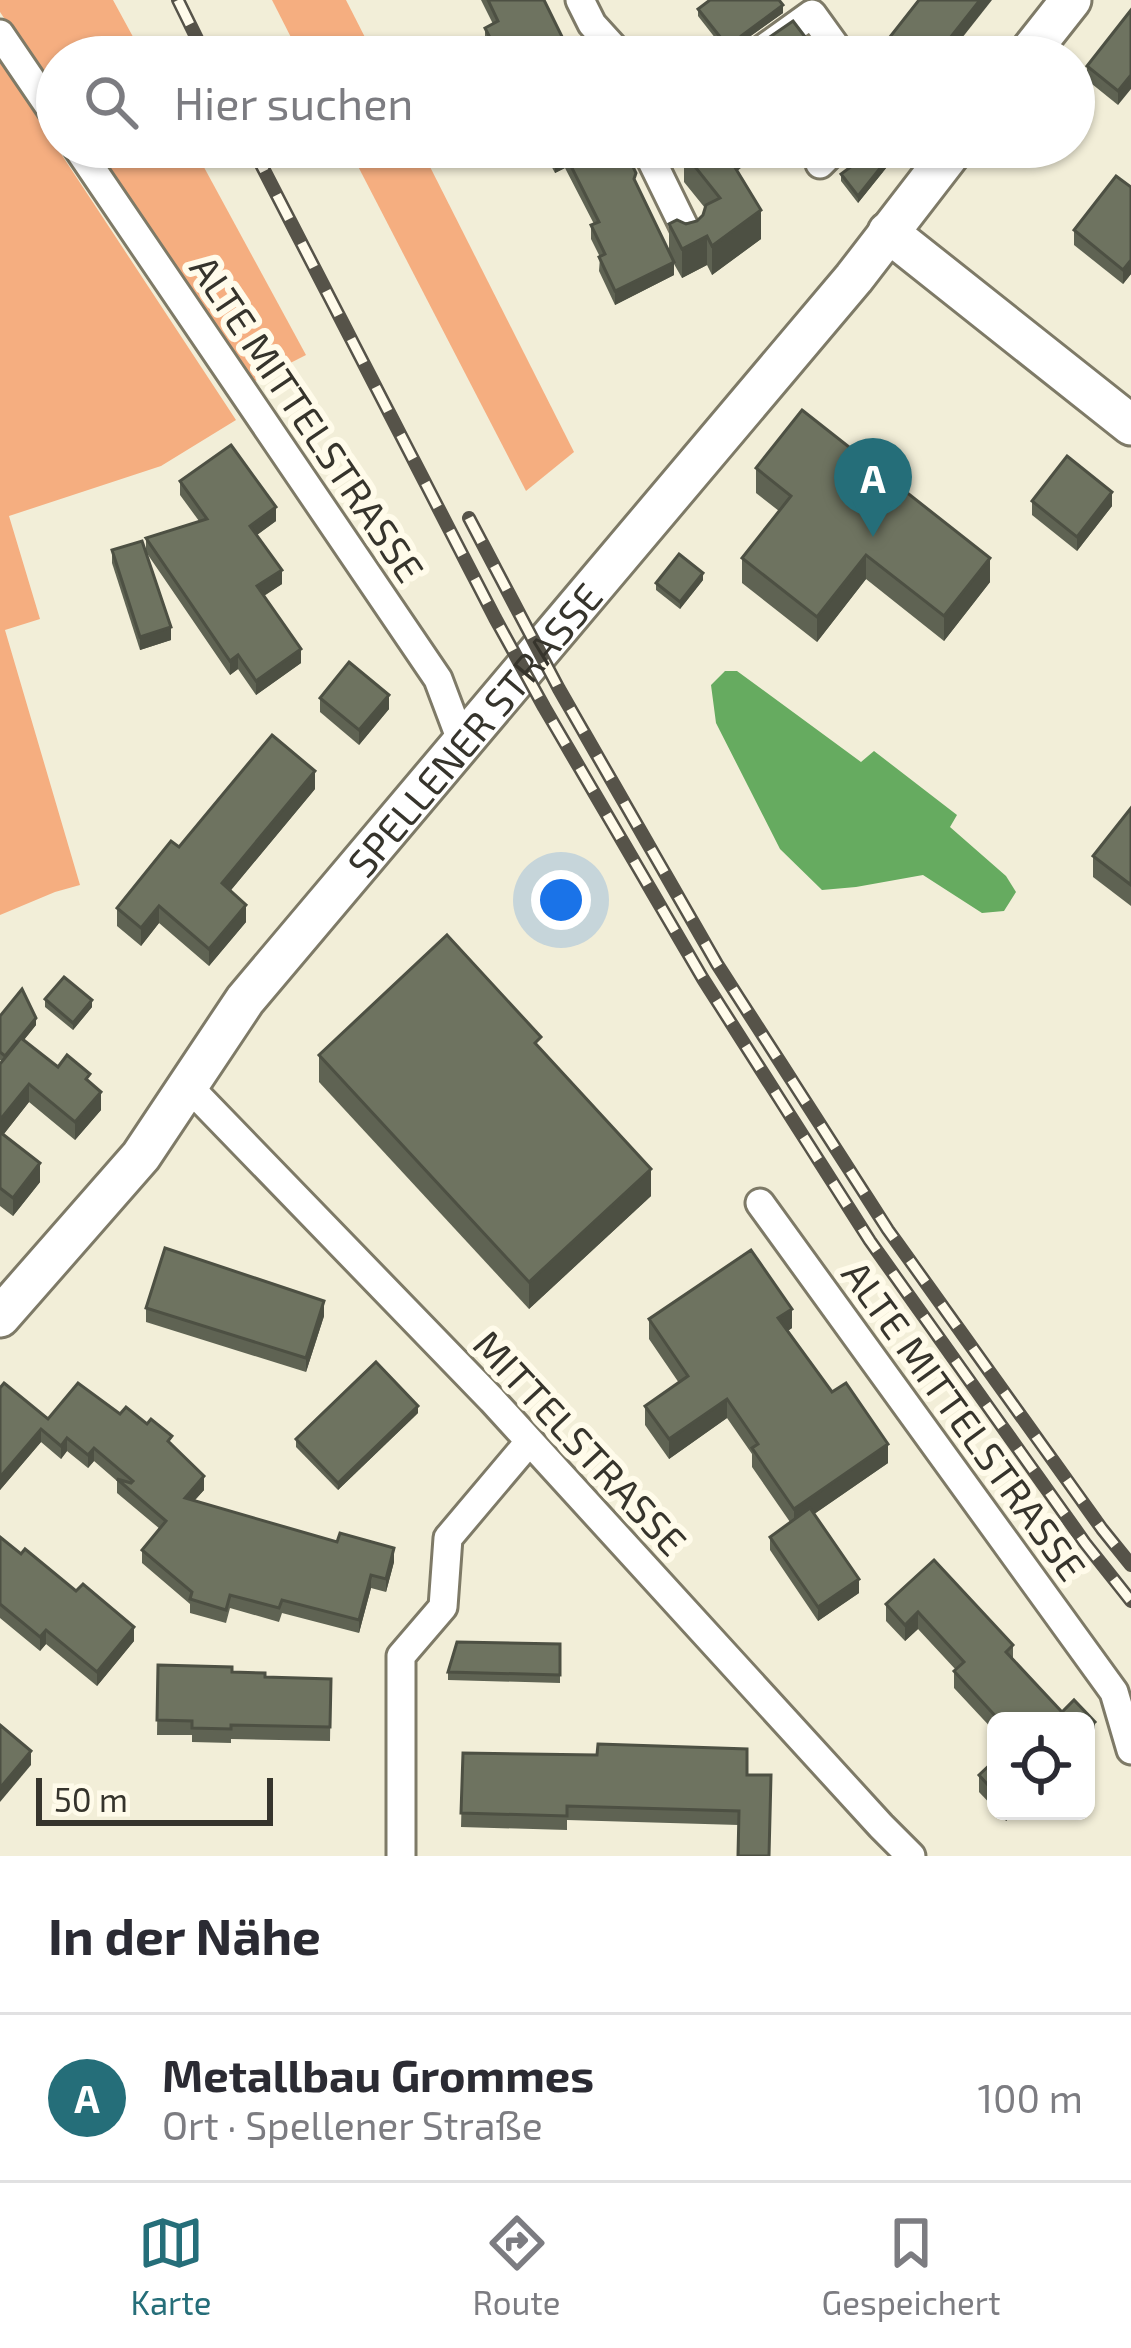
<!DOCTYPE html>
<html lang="de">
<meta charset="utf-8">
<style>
body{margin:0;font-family:"Exo 2",sans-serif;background:#f2f2f3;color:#2b2b33}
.controls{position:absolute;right:36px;bottom:36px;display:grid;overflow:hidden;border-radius:18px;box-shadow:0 3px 9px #0004}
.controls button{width:108px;height:108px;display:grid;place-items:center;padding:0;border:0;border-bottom:3px solid #e1e1e2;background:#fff;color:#2b2b33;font:60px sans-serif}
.scale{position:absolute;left:36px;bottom:30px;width:237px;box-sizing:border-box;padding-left:12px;border:6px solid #36342c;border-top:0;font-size:33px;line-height:42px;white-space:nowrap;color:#36342c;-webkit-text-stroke:9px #fffbea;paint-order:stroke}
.you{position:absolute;left:561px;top:900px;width:42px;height:42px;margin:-30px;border:9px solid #fff;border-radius:50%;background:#1a73e8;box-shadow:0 0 0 18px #1a73e833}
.badge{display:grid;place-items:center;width:78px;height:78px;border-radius:50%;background:#256e79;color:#fff;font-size:39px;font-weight:700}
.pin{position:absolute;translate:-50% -99px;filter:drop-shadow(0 3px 6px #0008)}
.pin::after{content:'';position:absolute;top:63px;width:42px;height:36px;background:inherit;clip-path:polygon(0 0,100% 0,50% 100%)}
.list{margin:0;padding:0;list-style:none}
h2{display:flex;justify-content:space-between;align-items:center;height:156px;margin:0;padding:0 48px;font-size:51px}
h2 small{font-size:39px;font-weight:400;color:#7c7c81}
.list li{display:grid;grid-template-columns:78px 1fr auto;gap:36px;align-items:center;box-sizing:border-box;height:168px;padding:0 48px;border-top:3px solid #e1e1e2}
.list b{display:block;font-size:45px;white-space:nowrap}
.list p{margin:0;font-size:39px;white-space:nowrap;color:#7c7c81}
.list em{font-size:39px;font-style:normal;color:#7c7c81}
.icon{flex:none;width:66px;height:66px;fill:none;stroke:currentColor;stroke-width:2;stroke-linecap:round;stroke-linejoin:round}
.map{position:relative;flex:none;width:1131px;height:1856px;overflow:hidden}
.search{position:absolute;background:#fff;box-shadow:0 3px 9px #0004;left:36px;right:36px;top:36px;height:132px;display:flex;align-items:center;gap:30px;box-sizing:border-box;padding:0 42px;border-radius:66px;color:#7c7c81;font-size:45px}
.sheet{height:324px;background:#fff}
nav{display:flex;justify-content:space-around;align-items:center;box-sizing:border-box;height:168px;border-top:3px solid #e1e1e2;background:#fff;font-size:33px;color:#7c7c81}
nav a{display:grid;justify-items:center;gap:6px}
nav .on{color:#256e79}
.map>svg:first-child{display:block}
.green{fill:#f5ae80}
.water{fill:#66ab60}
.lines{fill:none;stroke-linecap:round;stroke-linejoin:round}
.street-casing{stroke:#7e7a67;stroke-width:33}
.secondary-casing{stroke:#7e7a67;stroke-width:45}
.street{stroke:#fff;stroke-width:27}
.secondary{stroke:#fff;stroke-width:39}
.rail-casing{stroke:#565349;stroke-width:14}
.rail{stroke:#fffbea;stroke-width:9;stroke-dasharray:27;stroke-linecap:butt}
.wall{fill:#5f6353}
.shaded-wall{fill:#4d5043}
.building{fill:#6e7360;stroke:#4d5043;stroke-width:3}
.labels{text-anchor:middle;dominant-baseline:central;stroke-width:12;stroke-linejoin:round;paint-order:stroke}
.street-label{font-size:39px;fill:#36342c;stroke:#fffbea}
</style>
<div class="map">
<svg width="1131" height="1856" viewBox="0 0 1131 1856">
<rect width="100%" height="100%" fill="#f2eed8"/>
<g class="green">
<path d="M0 0H113L144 57H57V97L0 12Z"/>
<path d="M272 0H346L375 57H301Z"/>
<path d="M0 61 236 420 161 466 9 516 40 619 5 630 80 885 55 892 0 915Z"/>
<path d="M90 147H193L306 355 249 384Z"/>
<path d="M348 147H420L574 452 526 491Z"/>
</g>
<path class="water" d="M725 671H737L861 762 874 751 957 815 950 827 1006 876 1016 892 1004 911 982 913 923 875 856 887 822 890 780 849 716 723 711 685Z"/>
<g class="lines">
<defs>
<g id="street">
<path d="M580 0 592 24 622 57"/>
<path d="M0 34 57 118"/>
<path d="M752 57 812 14 843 57"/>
<path d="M77 147 438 679 461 740"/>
<path d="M645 147 688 235"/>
<path d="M820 164 837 147"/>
<path d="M188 1086 492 1400 881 1826 911 1856"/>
<path d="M760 1203 1114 1692 1131 1750"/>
<path d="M401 1856V1656L443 1607 448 1538 529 1442"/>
</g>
<g id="secondary">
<path d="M1026 57 1071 0"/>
<path d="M888 232 1131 425"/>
<path id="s1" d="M0 1317 141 1156 245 1000 854 278 955 147"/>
</g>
</defs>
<use href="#street" class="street-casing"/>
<use href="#secondary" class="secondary-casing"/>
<use href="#street" class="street"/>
<use href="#secondary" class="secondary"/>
<defs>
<g id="rail">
<path d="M178 0 206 57"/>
<path d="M252 147 495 618 544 707 703 979 870 1241 1085 1543 1131 1601"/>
<path d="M469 518 559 689 717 964 888 1230 1102 1529 1131 1565"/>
</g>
</defs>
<use href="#rail" class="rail-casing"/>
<use href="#rail" class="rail"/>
</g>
<g class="wall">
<path d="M481 0H544L569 51 578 57H493L485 41V28L493 24Z"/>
<path d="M698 9 783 13 742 42 753 46 815 50 839 57H742V42L736 50V57H730L698 16Z"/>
<path d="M1131 10 1118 105 1087 80V66Z"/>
<path d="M541 147H618L669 250V224L697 221 703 215 705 208 684 182V158L675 147H768L737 171 761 239 712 275 707 265 682 278 674 264V275L615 305 599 271 600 257 591 239V225L594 224 565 168 555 173Z"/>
<path d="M861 147H903L858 203 841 181V174L849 168V162L857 155V150Z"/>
<path d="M1131 187V274L1123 284 1074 245V230Z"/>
<path d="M756 468 990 582 944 641 866 579 817 642 742 583V558L779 511 756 493Z"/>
<path d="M180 481 276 521 257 535 282 584 264 596 301 663 256 695 238 669 230 675 146 552V538L199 521 180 495Z"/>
<path d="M1032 501 1112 506 1077 551 1032 515Z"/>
<path d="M112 550 171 640 140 650 112 563Z"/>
<path d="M703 580 680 609 656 590V583Z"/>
<path d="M320 698 389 709 359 745 320 712Z"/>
<path d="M315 789 230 891 246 922 209 966 159 923 141 946 117 926V908L179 847Z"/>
<path d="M1131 808V906L1093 877V856Z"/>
<path d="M45 999 92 1007 73 1030 45 1007Z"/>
<path d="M0 1016 36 1025 24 1040 58 1067 90 1082 101 1110 75 1140 29 1102 3 1135 40 1182 13 1216 0 1206V1064L2 1061 0 1060Z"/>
<path d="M541 1050 651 1196 529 1309 319 1082V1055Z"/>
<path d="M146 1308 324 1316 306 1372 146 1322Z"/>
<path d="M649 1319 792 1328 787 1331 832 1392 888 1463 814 1514 859 1593 818 1621 770 1550V1537L790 1522 752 1467V1454L727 1418 669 1459 645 1425V1406L679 1383 649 1339Z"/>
<path d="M0 1388 48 1419 120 1414 172 1445 204 1490 194 1501 394 1562 386 1592 371 1588 359 1633 282 1613 279 1622 230 1608 226 1623 190 1613V1604L142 1563V1550L160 1529 117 1493V1481L94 1461 88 1468 67 1451 61 1459 41 1442 0 1490Z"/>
<path d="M418 1413 338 1490 296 1447V1439Z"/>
<path d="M0 1537 134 1641 97 1686 46 1644 40 1651 0 1618Z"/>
<path d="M934 1560 1013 1645V1659L1062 1712 1074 1700 1095 1722V1738L1086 1746V1721H996V1733L954 1688V1671L956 1670 918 1629 905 1641 886 1621V1604Z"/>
<path d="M560 1644V1683L448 1680V1672Z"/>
<path d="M158 1665 232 1672 265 1677 331 1679 330 1741 231 1739V1743L192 1742V1735H157Z"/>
<path d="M747 1749 739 1825 567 1820V1830L461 1827 463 1753 597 1755Z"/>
<path d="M996 1759V1810L979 1792V1775Z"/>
<path d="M997 1811H1017L1006 1821Z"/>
</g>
<g class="shaded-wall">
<path d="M980 0H992L947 57H935Z"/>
<path d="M783 5V13L741 43 735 51V43L741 36Z"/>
<path d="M1131 75V89L1118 105V91Z"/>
<path d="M730 147H768L725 180V151Z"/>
<path d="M897 147H903L858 203V196Z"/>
<path d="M565 154V168L555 173V160Z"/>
<path d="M761 210V239L712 275V246Z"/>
<path d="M707 236V265L682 278V249Z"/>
<path d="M1131 260V274L1123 284V270Z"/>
<path d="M674 262V275L615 305V291Z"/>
<path d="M1112 492V506L1077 551V537Z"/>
<path d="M276 507V521L250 540V526Z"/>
<path d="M866 555V579L817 642V617Z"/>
<path d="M990 558V582L944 641V616Z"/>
<path d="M282 570V584L257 600V586Z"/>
<path d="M703 573V580L680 609V602Z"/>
<path d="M171 627V640L140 650V637Z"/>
<path d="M301 649V663L256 695V681Z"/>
<path d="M238 655V669L230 675V661Z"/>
<path d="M389 695V709L359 745V730Z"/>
<path d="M315 771V789L222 901V883Z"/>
<path d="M246 905V922L209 966V949Z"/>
<path d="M159 906V923L141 946V928Z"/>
<path d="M92 1000V1007L73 1030V1023Z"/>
<path d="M36 1018V1025L5 1063V1056Z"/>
<path d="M29 1084V1102L0 1139V1120Z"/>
<path d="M101 1092V1110L75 1140V1122Z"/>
<path d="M40 1163V1182L13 1216V1198Z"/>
<path d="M651 1169V1196L529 1309V1282Z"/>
<path d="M324 1301V1316L306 1372V1358Z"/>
<path d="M792 1309V1328L778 1338V1318Z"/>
<path d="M727 1399V1418L669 1459V1439Z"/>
<path d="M418 1406V1413L338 1490V1483Z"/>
<path d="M41 1429V1442L0 1490V1477Z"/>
<path d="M67 1438V1451L61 1459V1446Z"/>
<path d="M888 1444V1463L794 1528V1509Z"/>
<path d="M94 1448V1461L88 1468V1455Z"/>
<path d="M204 1476V1490L185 1511V1498Z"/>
<path d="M394 1548V1562L386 1592V1579Z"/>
<path d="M371 1575V1588L359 1633V1620Z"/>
<path d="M859 1579V1593L818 1621V1607Z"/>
<path d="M918 1612V1629L905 1641V1625Z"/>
<path d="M134 1627V1641L97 1686V1672Z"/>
<path d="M46 1630V1644L40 1651V1637Z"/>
<path d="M1095 1722V1738L1086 1746V1730Z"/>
<path d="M31 1751V1765L0 1802V1788Z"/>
<path d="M1006 1811H1017L1006 1821Z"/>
</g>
<g class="building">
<path d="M488 0H544L569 51 575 52 578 57H515L514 55 500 57 485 28 498 21Z"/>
<path d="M710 0H779L783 5 741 36 735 43 736 57 698 9Z"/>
<path d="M919 0H980L935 57H894L882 47Z"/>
<path d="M1131 10V75L1118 91 1087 66Z"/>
<path d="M793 21 815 50 826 41 839 57H750L752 55 742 42 753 46 761 43Z"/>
<path d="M548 147H618L619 150 626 152 636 173 634 179 674 262 615 291 599 257 605 254 591 225 599 222 565 154 555 160Z"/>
<path d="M691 147H730L725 151 761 210 712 246 707 236 682 249 669 224 677 220 686 224 697 221 703 215 706 205 720 198 684 153Z"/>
<path d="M861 147H897L858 196 841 174 852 166 849 162 860 153 857 150Z"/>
<path d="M1116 176 1131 187V260L1123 270 1074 230Z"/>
<path d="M802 410 990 558 944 616 866 555 817 617 742 558 791 496 756 468Z"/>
<path d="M231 445 276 507 250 526 282 570 257 586 301 649 256 681 238 655 230 661 146 538 207 519 180 481Z"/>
<path d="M1067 456 1112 492 1077 537 1032 501Z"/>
<path d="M142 541 171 627 140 637 112 550Z"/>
<path d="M679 554 703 573 680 602 656 583Z"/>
<path d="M349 662 389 695 359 730 320 698Z"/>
<path d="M272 735 315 771 222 883 246 905 209 949 159 906 141 928 117 908 171 841 179 847Z"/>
<path d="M1131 808V885L1093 856Z"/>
<path d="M447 935 541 1037 535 1043 651 1169 529 1282 319 1055Z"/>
<path d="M64 977 92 1000 73 1023 45 999Z"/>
<path d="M22 989 36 1018 5 1056 0 1052V1016Z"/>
<path d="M21 1038 58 1067 67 1055 90 1074 86 1079 101 1092 75 1122 29 1084 0 1120V1064Z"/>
<path d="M0 1132 40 1163 13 1198 0 1188Z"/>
<path d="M165 1248 324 1301 306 1358 146 1308Z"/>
<path d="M751 1250 792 1309 778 1318 832 1392 846 1383 888 1444 794 1509 752 1448 758 1444 727 1399 669 1439 645 1406 688 1376 649 1319Z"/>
<path d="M376 1362 418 1406 338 1483 296 1439Z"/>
<path d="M4 1383 48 1419 78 1383 120 1414 126 1407 147 1424 151 1419 172 1436 168 1441 204 1476 185 1498 337 1542 340 1533 394 1548 386 1579 371 1575 359 1620 282 1600 279 1608 230 1595 226 1610 190 1599 192 1592 142 1550 166 1521 117 1479 131 1483 133 1481 94 1448 88 1455 67 1438 61 1446 41 1429 0 1477V1388Z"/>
<path d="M810 1508 859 1579 818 1607 770 1537Z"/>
<path d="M0 1537 21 1554 25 1549 76 1591 83 1584 134 1627 97 1672 46 1630 40 1637 0 1604Z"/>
<path d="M934 1560 1013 1645 1006 1652 1062 1712 1074 1700 1095 1722 1086 1730V1721H1000L954 1671 964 1662 918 1612 905 1625 886 1604Z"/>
<path d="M457 1642 560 1644V1675L448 1672Z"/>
<path d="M158 1665 232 1667V1672L265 1673V1677L331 1679 330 1727 231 1725V1729L192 1728V1721L157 1720Z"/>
<path d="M0 1725 31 1751 0 1788Z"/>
<path d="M598 1744 747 1749V1775H771L769 1856H738L739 1811 567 1806V1816L461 1813 463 1753 597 1755Z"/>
<path d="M996 1759V1794L979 1775Z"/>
</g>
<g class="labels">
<g class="street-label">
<text transform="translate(308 418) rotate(56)">ALTE MITTELSTRASSE</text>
<text stroke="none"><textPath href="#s1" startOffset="756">SPELLENER STRASSE</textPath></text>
<text transform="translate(965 1420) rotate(54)">ALTE MITTELSTRASSE</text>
<text transform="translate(581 1442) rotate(47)">MITTELSTRASSE</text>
</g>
</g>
</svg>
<div class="controls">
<button><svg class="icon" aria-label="locate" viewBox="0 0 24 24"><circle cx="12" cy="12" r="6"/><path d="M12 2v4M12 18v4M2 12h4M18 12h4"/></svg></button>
</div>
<div class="scale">50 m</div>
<div class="you"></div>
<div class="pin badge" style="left:873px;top:537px">A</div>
<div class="search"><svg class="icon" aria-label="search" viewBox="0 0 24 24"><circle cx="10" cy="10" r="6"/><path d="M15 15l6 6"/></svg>Hier suchen</div>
</div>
<section class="sheet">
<h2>In der Nähe<small></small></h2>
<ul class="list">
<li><span class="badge">A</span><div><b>Metallbau Grommes</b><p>Ort · Spellener Straße</p></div><em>100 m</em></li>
</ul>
</section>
<nav>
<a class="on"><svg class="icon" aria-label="map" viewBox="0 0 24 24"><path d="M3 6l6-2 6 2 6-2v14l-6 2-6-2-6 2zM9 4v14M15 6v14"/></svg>Karte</a>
<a><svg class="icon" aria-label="directions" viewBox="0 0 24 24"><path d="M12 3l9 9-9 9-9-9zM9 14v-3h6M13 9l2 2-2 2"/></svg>Route</a>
<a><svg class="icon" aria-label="saved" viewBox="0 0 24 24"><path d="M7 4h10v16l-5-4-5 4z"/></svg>Gespeichert</a>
</nav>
